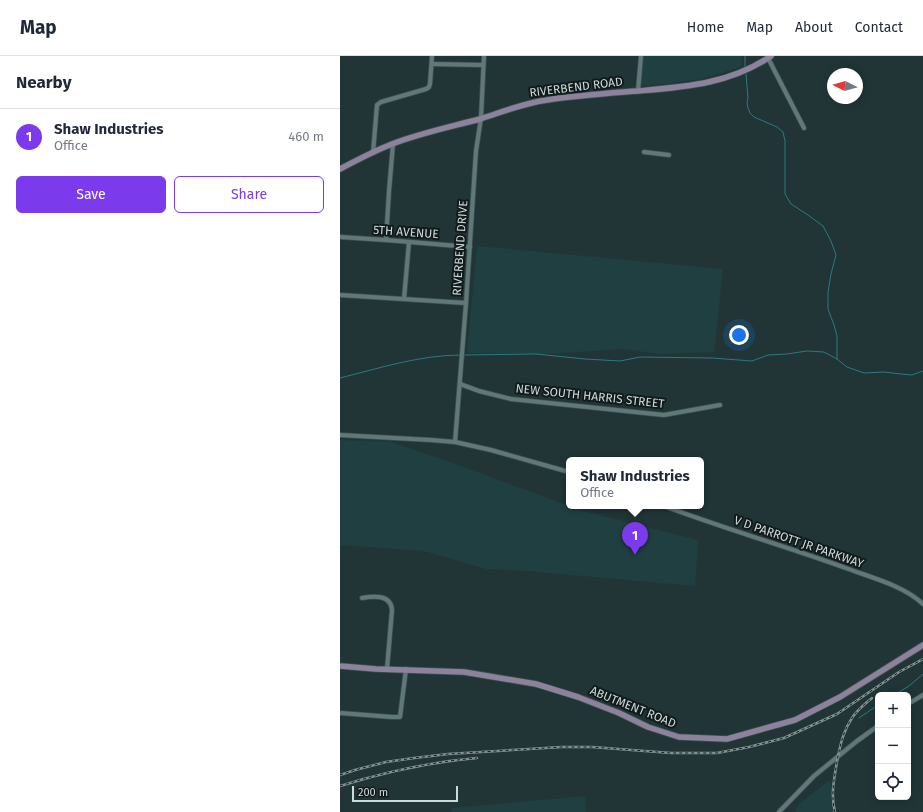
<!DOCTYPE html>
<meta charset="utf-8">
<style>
body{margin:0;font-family:"Fira Sans",sans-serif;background:#f2f2f3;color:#1f2937}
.controls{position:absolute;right:12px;bottom:12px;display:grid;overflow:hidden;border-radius:6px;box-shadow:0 2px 10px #0003}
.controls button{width:36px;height:36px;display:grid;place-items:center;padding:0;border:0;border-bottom:1px solid #e0e1e3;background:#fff;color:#1f2937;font:20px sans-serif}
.compass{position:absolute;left:487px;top:12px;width:36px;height:36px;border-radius:50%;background:#fff;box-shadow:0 2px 10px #0003;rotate:275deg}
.scale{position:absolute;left:12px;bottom:10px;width:106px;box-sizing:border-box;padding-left:4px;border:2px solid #cdd9da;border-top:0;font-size:11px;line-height:14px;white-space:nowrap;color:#cdd9da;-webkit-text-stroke:3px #121b1c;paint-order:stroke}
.you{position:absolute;left:399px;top:279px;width:14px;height:14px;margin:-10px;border:3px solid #fff;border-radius:50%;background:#1a73e8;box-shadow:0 0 0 6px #1a73e833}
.badge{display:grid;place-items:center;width:26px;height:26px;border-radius:50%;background:#7c3aed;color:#fff;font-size:13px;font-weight:700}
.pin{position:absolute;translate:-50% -33px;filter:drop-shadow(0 1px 2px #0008)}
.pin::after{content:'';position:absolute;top:21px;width:14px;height:12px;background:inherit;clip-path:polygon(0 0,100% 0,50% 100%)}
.popup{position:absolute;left:226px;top:401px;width:138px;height:52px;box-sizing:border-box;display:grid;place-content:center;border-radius:6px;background:#fff;filter:drop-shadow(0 1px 3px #0005);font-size:13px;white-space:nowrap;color:#747a83}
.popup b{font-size:15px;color:#1f2937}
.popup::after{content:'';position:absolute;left:50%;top:100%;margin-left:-8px;border:8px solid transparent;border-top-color:#fff}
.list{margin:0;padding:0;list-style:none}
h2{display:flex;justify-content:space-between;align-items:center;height:52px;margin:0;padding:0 16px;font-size:17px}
h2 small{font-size:13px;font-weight:400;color:#747a83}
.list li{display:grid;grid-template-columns:26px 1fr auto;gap:12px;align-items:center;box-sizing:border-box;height:56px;padding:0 16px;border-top:1px solid #e0e1e3}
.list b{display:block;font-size:15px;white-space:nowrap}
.list p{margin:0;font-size:13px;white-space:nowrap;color:#747a83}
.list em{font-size:13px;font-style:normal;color:#747a83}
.actions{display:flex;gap:8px;padding:12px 16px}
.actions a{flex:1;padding:9px 0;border:1px solid #7c3aed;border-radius:6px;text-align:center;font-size:14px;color:#7c3aed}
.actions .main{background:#7c3aed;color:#fff}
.icon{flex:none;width:22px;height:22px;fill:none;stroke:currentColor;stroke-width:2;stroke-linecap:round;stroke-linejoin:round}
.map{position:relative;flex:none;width:583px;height:756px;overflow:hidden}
header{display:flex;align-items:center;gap:24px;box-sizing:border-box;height:56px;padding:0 20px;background:#fff;border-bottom:1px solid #e0e1e3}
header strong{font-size:19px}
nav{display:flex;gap:22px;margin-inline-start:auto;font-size:14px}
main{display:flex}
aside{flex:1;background:#fff}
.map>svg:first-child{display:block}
.built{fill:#203f41}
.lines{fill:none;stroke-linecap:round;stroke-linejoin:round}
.stream{stroke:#2b7a80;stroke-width:1}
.street-casing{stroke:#3f5253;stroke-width:5.5}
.secondary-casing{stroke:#3f5253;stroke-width:7}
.street{stroke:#617879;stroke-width:4}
.secondary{stroke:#8c829b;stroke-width:5.5}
.rail-casing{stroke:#829293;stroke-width:2.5}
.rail{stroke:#121b1c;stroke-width:1;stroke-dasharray:3;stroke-linecap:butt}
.labels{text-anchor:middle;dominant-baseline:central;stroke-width:4;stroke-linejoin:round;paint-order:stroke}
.street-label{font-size:12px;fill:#cdd9da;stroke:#121b1c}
</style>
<header>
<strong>Map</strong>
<nav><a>Home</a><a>Map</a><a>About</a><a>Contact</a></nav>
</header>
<main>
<aside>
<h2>Nearby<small></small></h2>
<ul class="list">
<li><span class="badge">1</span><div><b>Shaw Industries</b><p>Office</p></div><em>460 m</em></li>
</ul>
<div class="actions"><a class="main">Save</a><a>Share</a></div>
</aside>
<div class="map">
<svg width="583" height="756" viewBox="0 0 583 756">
<rect width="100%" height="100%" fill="#213537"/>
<g class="built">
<path d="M302 0H402L401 11 361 23 325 28 300 30Z"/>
<path d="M137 190 383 213 374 296 321 298 283 293 206 298 127 297Z"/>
<path d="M0 384 51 386 121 410 240 454 358 484 355 530 187 515 146 513 84 495 0 489Z"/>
<path d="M490 724 496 756H455L458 749Z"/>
<path d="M245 740 246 756H112L111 752Z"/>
</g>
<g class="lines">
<g class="stream">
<path d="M405 0V10"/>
<path d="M406 18 408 42 407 47 408 52 410 57 414 61 437 71 443 76 445 85V138L451 148 468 159 483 170 491 185 496 199 491 218 488 236V253L494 269 497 280V303"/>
<path d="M124 299 196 298 245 303 280 305 300 301 372 302 412 305 428 299 447 298 467 295 484 296 497 303 507 311 524 317 544 316 561 318 572 319 583 315"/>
<path d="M0 322C40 312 80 299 121 299"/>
<path d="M554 639 569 630 583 618"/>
<path d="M519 662 538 649"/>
</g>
<defs>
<g id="street">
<path d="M428 2 464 72"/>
<path d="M92 8 143 9"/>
<path d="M298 35 301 0"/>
<path d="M304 96 329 99"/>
<path d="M33 97 37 49 41 46 86 33 89 31 90 28 92 0"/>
<path d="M0 181 46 184 130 191"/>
<path d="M46 184 49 135 53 88"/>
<path d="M0 239 126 247"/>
<path d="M64 243 69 186"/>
<path d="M120 328 139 335 171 343 324 359 380 349"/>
<path d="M0 379 91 384 115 386 151 394 229 416"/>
<path d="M115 386 126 247 136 95 141 62 144 0"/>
<path d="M324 450C383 472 444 490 503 511 529 521 563 529 583 548"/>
<path d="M22 542C33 540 51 538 52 554L47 613"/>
<path d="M568 648 583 639"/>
<path d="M0 657 52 661H60L66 613"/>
<path d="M439 756 474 720 517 685 538 670"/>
</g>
<g id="secondary">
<path d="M0 113C17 104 34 95 52 88 81 77 110 71 140 63 162 56 184 47 207 44 218 42 229 41 240 40 259 38 278 36 298 35 345 31 390 28 431 0"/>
<path d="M0 610 36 613 124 616 196 628 238 641 279 657 308 671 339 681 387 683 455 664 500 641 583 589"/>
</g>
</defs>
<use href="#street" class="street-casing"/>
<use href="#secondary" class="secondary-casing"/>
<use href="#street" class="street"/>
<use href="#secondary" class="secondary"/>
<defs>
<g id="rail">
<path d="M0 719 15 714 46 706 74 702 108 698 222 691H252L331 697H377L409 691 444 682 497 658 559 616 583 603"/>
<path d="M0 730C45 716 90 706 137 702"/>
<path d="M495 756C490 737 495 719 498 700 501 686 504 674 512 662 517 654 525 648 532 642"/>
</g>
</defs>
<use href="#rail" class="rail-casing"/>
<use href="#rail" class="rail"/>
</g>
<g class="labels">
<g class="street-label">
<text transform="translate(236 31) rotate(-7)">RIVERBEND ROAD</text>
<text transform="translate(66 176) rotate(4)">5TH AVENUE</text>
<text transform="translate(120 192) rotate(-86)">RIVERBEND DRIVE</text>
<text transform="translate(250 340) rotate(6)">NEW SOUTH HARRIS STREET</text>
<text transform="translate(459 486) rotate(19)">V D PARROTT JR PARKWAY</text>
<text transform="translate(293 651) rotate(22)">ABUTMENT ROAD</text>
</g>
</g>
</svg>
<div class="controls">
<button>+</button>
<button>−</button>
<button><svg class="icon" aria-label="locate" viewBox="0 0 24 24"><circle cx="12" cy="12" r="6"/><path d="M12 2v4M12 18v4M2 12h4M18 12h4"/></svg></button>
</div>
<svg class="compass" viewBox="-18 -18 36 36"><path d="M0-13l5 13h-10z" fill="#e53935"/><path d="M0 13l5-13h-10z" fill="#747a83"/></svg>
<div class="scale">200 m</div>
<div class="you"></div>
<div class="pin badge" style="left:295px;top:499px">1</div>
<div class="popup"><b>Shaw Industries</b>Office</div>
</div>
</main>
